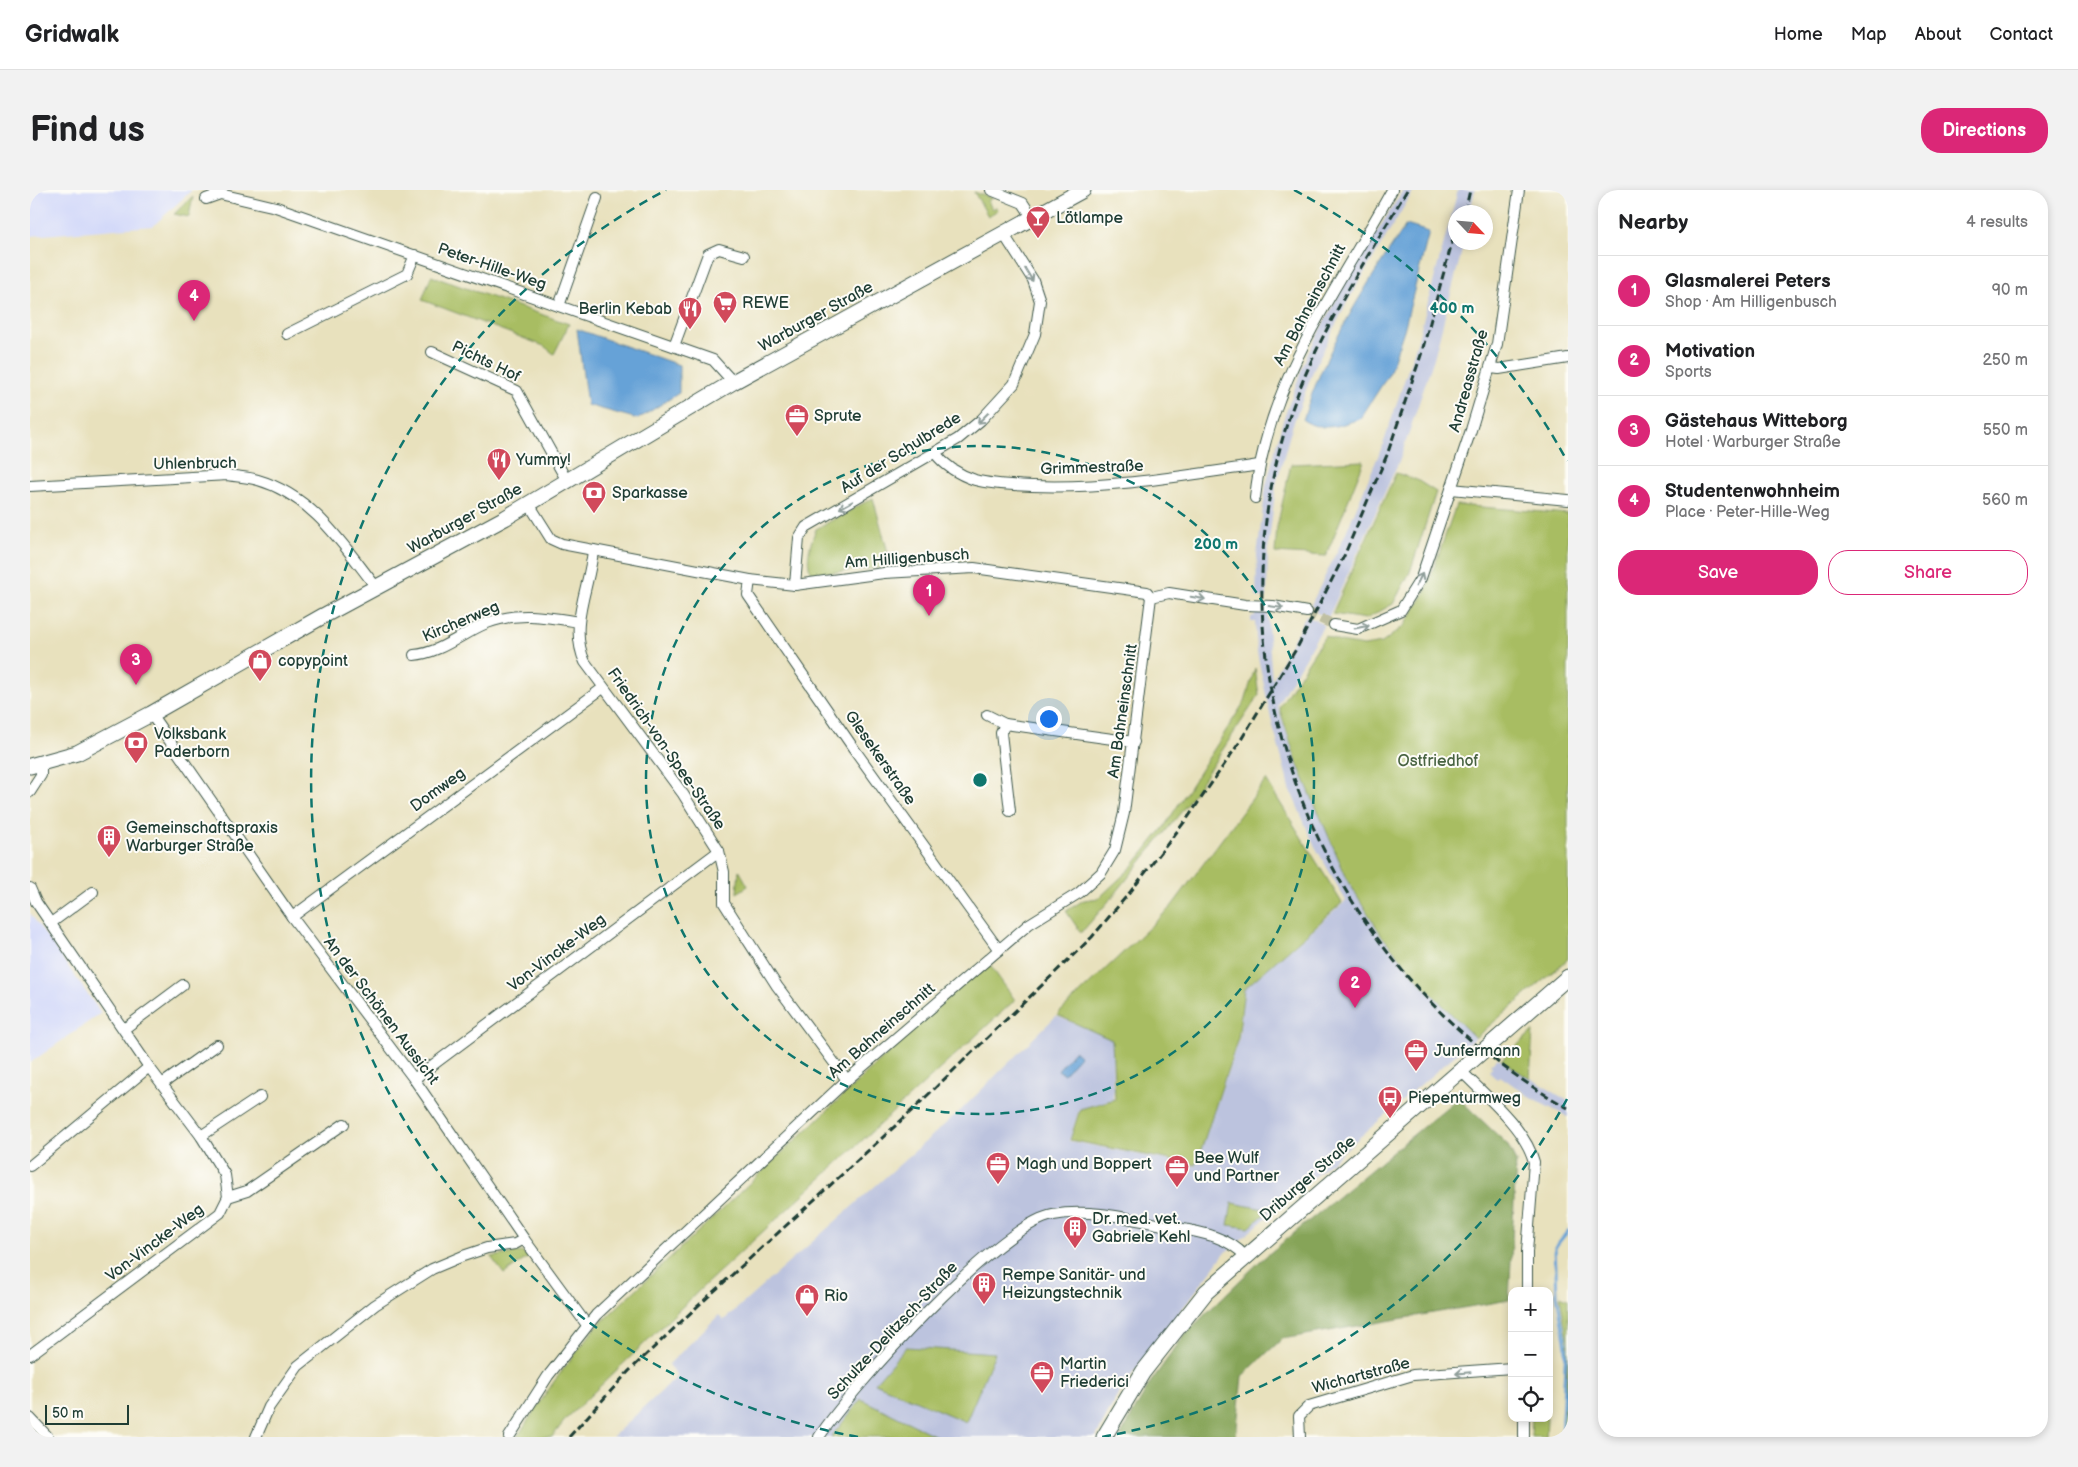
<!DOCTYPE html>
<meta charset="utf-8">
<style>
body{margin:0;font-family:"Balsamiq Sans",sans-serif;background:#f2f2f2;color:#202124}
.controls{position:absolute;right:15px;bottom:15px;display:grid;overflow:hidden;border-radius:10px;box-shadow:0 2px 8px #0003}
.controls button{width:45px;height:45px;display:grid;place-items:center;padding:0;border:0;border-bottom:1px solid #e0e0e0;background:#fff;color:#202124;font:25px sans-serif}
.compass{position:absolute;left:1418px;top:15px;width:45px;height:45px;border-radius:50%;background:#fff;box-shadow:0 2px 8px #0003;rotate:116deg}
.scale{position:absolute;left:15px;bottom:12px;width:84px;box-sizing:border-box;padding-left:5px;border:2px solid #1f3d34;border-top:0;font-size:14px;line-height:18px;white-space:nowrap;color:#1f3d34;-webkit-text-stroke:4px #fdfcf7;paint-order:stroke}
.you{position:absolute;left:1018px;top:528px;width:18px;height:18px;margin:-12px;border:4px solid #fff;border-radius:50%;background:#1a73e8;box-shadow:0 0 0 8px #1a73e833}
.badge{display:grid;place-items:center;width:32px;height:32px;border-radius:50%;background:#db2777;color:#fff;font-size:16px;font-weight:700}
.pin{position:absolute;translate:-50% -41px;filter:drop-shadow(0 1px 2px #0008)}
.pin::after{content:'';position:absolute;top:26px;width:18px;height:15px;background:inherit;clip-path:polygon(0 0,100% 0,50% 100%)}
.list{margin:0;padding:0;list-style:none}
h2{display:flex;justify-content:space-between;align-items:center;height:65px;margin:0;padding:0 20px;font-size:21px}
h2 small{font-size:16px;font-weight:400;color:#757577}
.list li{display:grid;grid-template-columns:32px 1fr auto;gap:15px;align-items:center;box-sizing:border-box;height:70px;padding:0 20px;border-top:1px solid #e0e0e0}
.list b{display:block;font-size:19px;white-space:nowrap}
.list p{margin:0;font-size:16px;white-space:nowrap;color:#757577}
.list em{font-size:16px;font-style:normal;color:#757577}
.actions{display:flex;gap:10px;padding:15px 20px}
.actions a{flex:1;padding:11px 0;border:1px solid #db2777;border-radius:20px;text-align:center;font-size:18px;color:#db2777}
.actions .main{background:#db2777;color:#fff}
.icon{flex:none;width:28px;height:28px;fill:none;stroke:currentColor;stroke-width:2;stroke-linecap:round;stroke-linejoin:round}
.map{position:relative;flex:none;width:1538px;height:1247px;overflow:hidden;border-radius:20px}
header{display:flex;align-items:center;gap:30px;box-sizing:border-box;height:70px;padding:0 25px;background:#fff;border-bottom:1px solid #e0e0e0}
header strong{font-size:24px}
nav{display:flex;gap:28px;margin-inline-start:auto;font-size:18px}
.intro{display:flex;align-items:center;justify-content:space-between;box-sizing:border-box;height:120px;padding:0 30px}
h1{margin:0;font-size:35px}
.button{padding:12px 22px;border-radius:20px;background:#db2777;color:#fff;font-size:18px;font-weight:700}
main{display:flex;gap:30px;padding:0 30px}
aside{flex:1;background:#fff;border-radius:20px;box-shadow:0 2px 8px #0003}
.map>svg:first-child{display:block}
.built{fill:#d3d9f9}
.industrial{fill:#bcc3de}
.green{fill:#a8bd62;stroke:#647d4b}
.forest{fill:#86a458;stroke:#527046}
.water{fill:#66a2d7;stroke:#427086}
.lines{fill:none;stroke-linecap:round;stroke-linejoin:round}
.stream{stroke:#66a2d7;stroke-width:3}
.street-tunnel{stroke:#c0c0a2;stroke-width:10;stroke-dasharray:10 5;stroke-linecap:butt}
.street-casing{stroke:#3d5649;stroke-width:12}
.secondary-casing{stroke:#3d5649;stroke-width:17}
.street{stroke:#fff;stroke-width:10}
.secondary{stroke:#fff;stroke-width:15}
.rail{stroke:#1f3d34;stroke-width:3;stroke-dasharray:8 4;stroke-linecap:butt}
.oneway{stroke:#8f9e9a}
.ring{fill:none;stroke:#0f766e;stroke-width:2.5;stroke-dasharray:9 6}
.labels{text-anchor:middle;dominant-baseline:central;stroke-width:4;stroke-linejoin:round;paint-order:stroke}
.poi-label{font-size:16px;fill:#1f3d34;stroke:#fdfcf7;text-anchor:start}
.street-label{font-size:16px;fill:#1f3d34;stroke:#fdfcf7}
.park-label{font-size:16px;fill:#486342;stroke:#fdfcf7}
.centre{fill:#0f766e;stroke:#fdfcf7;stroke-width:2.5}
.ring-label{font-size:15px;text-anchor:middle;font-weight:bold;fill:#0f766e;stroke:#fdfcf7;stroke-width:4;stroke-linejoin:round;paint-order:stroke}
</style>
<header>
<strong>Gridwalk</strong>
<nav><a>Home</a><a>Map</a><a>About</a><a>Contact</a></nav>
</header>
<div class="intro"><h1>Find us</h1><a class="button">Directions</a></div>
<main>
<div class="map">
<svg width="1538" height="1247" viewBox="0 0 1538 1247">
<rect width="100%" height="100%" fill="#fdfcf7"/>
<filter id="ink" filterUnits="userSpaceOnUse"><feTurbulence type="fractalNoise" baseFrequency=".02" numOctaves="2"/><feDisplacementMap in="SourceGraphic" scale="10" xChannelSelector="R" yChannelSelector="G"/><feConvolveMatrix kernelMatrix="1 2 1 2 8 2 1 2 1" color-interpolation-filters="sRGB"/></filter>
<filter id="wash" filterUnits="userSpaceOnUse"><feTurbulence type="fractalNoise" baseFrequency=".0096" numOctaves="4" result="noise"/><feDisplacementMap in="SourceGraphic" scale="20" xChannelSelector="R" yChannelSelector="G"/><feGaussianBlur stdDeviation="1.12" result="paint"/><feColorMatrix in="noise" values="0 0 0 0 0 0 0 0 0 0 0 0 0 0 0 0 0 1.4 0 .05"/><feComposite in="paint" operator="in"/></filter>
<g filter="url(#wash)">
<rect width="100%" height="100%" fill="#e8e1bd"/>
<g class="built">
<path d="M0 0H162L123 36 0 46Z"/>
<path d="M0 723 71 823 0 873Z"/>
</g>
<g class="industrial">
<path d="M1373 0H1384L1316 114 1284 179 1262 237 1246 295 1238 360 1237 408 1226 407 1227 365 1236 296 1252 233 1277 165 1315 93Z"/>
<path d="M1428 0H1445L1440 22H1426V52L1434 53 1404 168 1370 269 1298 428 1279 419 1314 347 1354 252 1388 149Z"/>
<path d="M1225 420H1237L1242 490 1276 425 1294 435 1247 515 1267 573 1318 691 1351 746 1392 794 1445 848 1194 1064 1089 1202 1066 1247H906L831 1209 801 1247H582L648 1186 638 1175 689 1125 694 1130 930 921 1026 826 1082 849 1083 909 1049 919 1039 951 1166 976 1209 848 1214 799 1316 711 1283 653 1260 599 1241 529 1227 462 1225 432H1221V427L1225 426Z"/>
<path d="M1468 868 1538 911V927L1503 909 1470 886 1467 889 1462 885 1459 881 1463 877 1460 875Z"/>
</g>
<g class="green">
<path d="M944 2 962 8 958 11 962 19 966 17 968 20 958 26Z"/>
<path d="M163 6 159 27 144 24Z"/>
<path d="M401 86 539 134 524 164 514 156 392 110Z"/>
<path d="M1334 271 1296 366 1245 363 1247 337 1261 274Z"/>
<path d="M1366 283 1387 290 1406 302 1380 382 1363 414 1336 429 1302 424Z"/>
<path d="M843 308 862 377 782 384C774 371 781 352 786 339Z"/>
<path d="M1426 315 1538 324V769L1445 848 1392 794 1352 746 1318 691 1267 573 1249 517 1295 446 1310 452 1334 456 1352 453 1375 435 1395 403Z"/>
<path d="M1225 478 1229 505 1152 621 1085 704 1051 743 1036 721 1054 710 1069 708 1103 676 1134 637 1215 511Z"/>
<path d="M1236 590 1312 713 1214 799 1208 848 1166 975 1040 950 1050 919 1085 909 1082 850 1027 825 1141 717Z"/>
<path d="M709 680 718 696 707 703Z"/>
<path d="M957 771 985 810 677 1093 536 1229 522 1247H487L525 1190 566 1137Z"/>
<path d="M1503 841 1500 889 1471 870Z"/>
<path d="M1202 1013 1239 1020 1219 1038 1198 1035Z"/>
<path d="M491 1062 500 1066 474 1084 461 1067Z"/>
<path d="M1530 1106 1538 1109V1247H1533L1538 1156Z"/>
<path d="M876 1157 965 1163 936 1232 845 1193Z"/>
<path d="M831 1209 906 1246V1247H801Z"/>
<path d="M1502 1228H1517L1516 1247H1501Z"/>
</g>
<path class="forest" d="M1428 908 1477 954 1486 972 1479 1110 1252 1149 1212 1186 1206 1247H1090L1120 1193 1156 1143 1229 1072Z"/>
<g class="water">
<path d="M1376 35 1399 42 1374 140 1359 184 1330 229C1310 235 1292 243 1273 230 1295 159 1335 96 1376 35Z"/>
<path d="M547 139 649 175V203L608 229 557 215Z"/>
<path d="M1044 861 1050 866 1034 884 1028 880Z"/>
</g>
<g class="lines">
<path class="stream" d="M1531 1247 1536 1157 1527 1105 1525 1057 1538 1041"/>
</g>
</g>
<g filter="url(#ink)">
<g class="lines">
<path class="street-tunnel" d="M1277 422 1304 435"/>
<defs>
<g id="street">
<path d="M961 0 993 13 1002 27"/>
<path d="M176 9 190 4 246 17 683 170 703 192"/>
<path d="M529 116 567 8"/>
<path d="M257 144 377 84 385 65"/>
<path d="M644 156 678 64 689 59 714 66"/>
<path d="M402 162 487 201 537 291"/>
<path d="M1461 178 1469 179 1538 168"/>
<path d="M905 263C915 276 930 285 945 290 963 295 983 295 1002 296 1078 299 1153 286 1229 275"/>
<path d="M0 296 198 285C208 287 219 287 228 290 283 306 313 355 346 397"/>
<path d="M1421 299 1538 310"/>
<path d="M1225 308C1237 191 1307 100 1362 0"/>
<path d="M499 314 521 349 532 354 720 390 765 395 854 383 944 378 1117 402 1121 407"/>
<path d="M563 360C560 397 538 435 555 472L653 604 668 628 689 661 694 682V713L747 796 817 890"/>
<path d="M720 390 718 405 824 559 969 760"/>
<path d="M765 395 769 348 776 337 928 249 951 230 984 194 1005 144 1010 111 1003 90 973 43"/>
<path d="M1121 407 1139 403 1215 415 1243 416 1277 422"/>
<path d="M1304 435 1328 439 1371 420 1391 388 1441 240 1467 154 1489 0"/>
<path d="M384 465C411 463 432 443 457 433 487 421 518 427 549 432"/>
<path d="M121 524 262 727 384 889 494 1049 557 1135"/>
<path d="M957 525 975 534"/>
<path d="M0 602 11 585V573"/>
<path d="M980 621 971 543 975 534 1104 552"/>
<path d="M0 698 6 712 119 877 171 946 195 985 198 1007"/>
<path d="M262 727 573 498"/>
<path d="M21 733 63 702"/>
<path d="M94 839 153 795"/>
<path d="M1431 881C1455 905 1496 939 1504 972L1497 1062V1101"/>
<path d="M384 889 689 661"/>
<path d="M132 894 187 855"/>
<path d="M171 946 230 907"/>
<path d="M0 976 119 877"/>
<path d="M0 1165 190 1023 198 1007 217 1001 314 934"/>
<path d="M0 1228 18 1247"/>
<path d="M226 1247 239 1217 268 1176 345 1115 402 1079 433 1066 457 1058 485 1054 494 1049"/>
<path d="M479 1247 518 1186 566 1125 817 890 999 734 1049 703 1071 683 1085 660 1094 623 1121 407"/>
<path d="M789 1247C822 1197 968 1035 1023 1025 1058 1018 1097 1028 1132 1035 1160 1041 1195 1043 1215 1066"/>
<path d="M1270 1247 1269 1226 1279 1216 1383 1185 1482 1178"/>
<path d="M1494 1247V1228"/>
</g>
<g id="secondary">
<path d="M0 576 47 563 121 524 293 426 475 328 703 192 1053 0"/>
<path d="M1074 1247 1113 1182 1176 1102 1538 787"/>
</g>
</defs>
<use href="#street" class="street-casing"/>
<use href="#secondary" class="secondary-casing"/>
<use href="#street" class="street"/>
<use href="#secondary" class="secondary"/>
<g class="rail">
<path d="M1377 0C1330 80 1279 157 1253 247 1179 505 1305 789 1538 918"/>
<path d="M1435 22 1440 0"/>
<path d="M539 1247 599 1181 669 1115 875 927 1062 747 1101 701 1159 626 1209 553 1268 456 1314 366 1357 265 1391 165 1426 38"/>
</g>
</g>
<defs><path id="oneway-shaft" d="M-6 0H5M1.5-3L5.5 0L1.5 3" fill="none" stroke-width="1.6" stroke-linecap="round" stroke-linejoin="round" transform="scale(1.25)"/></defs>
<g class="oneway">
<use href="#oneway-shaft" transform="translate(999 85) rotate(59)"/>
<use href="#oneway-shaft" transform="translate(953 228) rotate(135)"/>
<use href="#oneway-shaft" transform="translate(816 315) rotate(151)"/>
<use href="#oneway-shaft" transform="translate(1389 390) rotate(-63)"/>
<use href="#oneway-shaft" transform="translate(1168 408) rotate(10)"/>
<use href="#oneway-shaft" transform="translate(1246 417) rotate(8)"/>
<use href="#oneway-shaft" transform="translate(1332 437) rotate(-12)"/>
<use href="#oneway-shaft" transform="translate(1433 1183) rotate(175)"/>
</g>
</g>
<g class="ring">
<circle cx="950" cy="590" r="334"/>
<path d="M1537 909A668 668 0 0 1 1072 1247M828 1247A668 668 0 0 1 636 0M1264 0A668 668 0 0 1 1537 271"/>
</g>
<defs>
<symbol id="bar-pin" viewBox="-11 -11 22 30"><path d="M0 17L-7.5 6A9.5 9.5 0 1 1 7.5 6Z" fill="#d1495b" stroke="#fdfcf7"/><path d="M-6-5H6L.8 .8V4.5H3.5V6h-7V4.5H-.8V.8Z" fill="#fff"/></symbol>
<symbol id="supermarket-pin" viewBox="-11 -11 22 30"><path d="M0 17L-7.5 6A9.5 9.5 0 1 1 7.5 6Z" fill="#d1495b" stroke="#fdfcf7"/><path d="M-6-5.5h2.5l.6 2H6L4.5 2H-2.5L-4.4-4H-6ZM-1.5 3.2a1.3 1.3 0 1 0 .1 0ZM3 3.2a1.3 1.3 0 1 0 .1 0Z" fill="#fff"/></symbol>
<symbol id="restaurant-pin" viewBox="-11 -11 22 30"><path d="M0 17L-7.5 6A9.5 9.5 0 1 1 7.5 6Z" fill="#d1495b" stroke="#fdfcf7"/><path d="M-5-6h1v4h1v-4h1v4h1v-4h1v5L-1.5 .5V6h-2V.5L-5-1ZM5-6V6H3V1.5H1.5Q1.5-4 5-6Z" fill="#fff"/></symbol>
<symbol id="office-pin" viewBox="-11 -11 22 30"><path d="M0 17L-7.5 6A9.5 9.5 0 1 1 7.5 6Z" fill="#d1495b" stroke="#fdfcf7"/><path d="M-6-3h4V-5.5h4V-3h4V5H-6ZM-1-4.5V-3h2v-1.5ZM-6 0V1H6V0Z" fill="#fff"/></symbol>
<symbol id="bank-pin" viewBox="-11 -11 22 30"><path d="M0 17L-7.5 6A9.5 9.5 0 1 1 7.5 6Z" fill="#d1495b" stroke="#fdfcf7"/><path d="M-6-4H6V4H-6ZM0-2.3a2.3 2.3 0 1 0 0 4.6a2.3 2.3 0 1 0 0-4.6Z" fill="#fff"/></symbol>
<symbol id="shop-pin" viewBox="-11 -11 22 30"><path d="M0 17L-7.5 6A9.5 9.5 0 1 1 7.5 6Z" fill="#d1495b" stroke="#fdfcf7"/><path d="M-5-2.5h2.3a2.7 3.5 0 0 1 5.4 0H5L5.5 6h-11ZM-1.5-2.5h3a1.5 2.3 0 0 0-3 0Z" fill="#fff"/></symbol>
<symbol id="building-pin" viewBox="-11 -11 22 30"><path d="M0 17L-7.5 6A9.5 9.5 0 1 1 7.5 6Z" fill="#d1495b" stroke="#fdfcf7"/><path d="M-4-6H4V6H1V3H-1V6H-4ZM-2.5-4.3h1.7v1.8h-1.7ZM.8-4.3h1.7v1.8H.8ZM-2.5-1h1.7V.8h-1.7ZM.8-1h1.7V.8H.8Z" fill="#fff"/></symbol>
<symbol id="bus-pin" viewBox="-11 -11 22 30"><path d="M0 17L-7.5 6A9.5 9.5 0 1 1 7.5 6Z" fill="#d1495b" stroke="#fdfcf7"/><path d="M-5-6H5V4H4V6H2V4H-2V6H-4V4H-5ZM-3.5-4V0h7V-4ZM-3.5 1.2v1.5H-2V1.2ZM2 1.2v1.5H3.5V1.2Z" fill="#fff"/></symbol>
</defs>
<g fill-rule="evenodd">
<use href="#bar-pin" x="994" y="14" width="28" height="38"/>
<use href="#supermarket-pin" x="681" y="99" width="28" height="38"/>
<use href="#restaurant-pin" x="646" y="105" width="28" height="38"/>
<use href="#office-pin" x="753" y="212" width="28" height="38"/>
<use href="#restaurant-pin" x="455" y="256" width="28" height="38"/>
<use href="#bank-pin" x="550" y="289" width="28" height="38"/>
<use href="#shop-pin" x="216" y="457" width="28" height="38"/>
<use href="#bank-pin" x="92" y="539" width="28" height="38"/>
<use href="#building-pin" x="65" y="633" width="28" height="38"/>
<use href="#office-pin" x="1372" y="847" width="28" height="38"/>
<use href="#bus-pin" x="1346" y="894" width="28" height="38"/>
<use href="#office-pin" x="954" y="960" width="28" height="38"/>
<use href="#office-pin" x="1133" y="963" width="28" height="38"/>
<use href="#building-pin" x="1031" y="1024" width="28" height="38"/>
<use href="#building-pin" x="940" y="1080" width="28" height="38"/>
<use href="#shop-pin" x="763" y="1092" width="28" height="38"/>
<use href="#office-pin" x="998" y="1169" width="28" height="38"/>
</g>
<g class="labels">
<g class="poi-label">
<text x="1026" y="28">Lötlampe</text>
<text x="712" y="113">REWE</text>
<text x="642" y="119" text-anchor="end">Berlin Kebab</text>
<text x="784" y="226">Sprute</text>
<text x="486" y="270">Yummy!</text>
<text x="582" y="303">Sparkasse</text>
<text x="248" y="471">copypoint</text>
<text x="124" y="544">Volksbank<tspan x="124" dy="18">Paderborn</tspan></text>
<text x="96" y="638">Gemeinschaftspraxis<tspan x="96" dy="18">Warburger Straße</tspan></text>
<text x="1404" y="861">Junfermann</text>
<text x="1378" y="908">Piepenturmweg</text>
<text x="1164" y="968">Bee Wulf<tspan x="1164" dy="18">und Partner</tspan></text>
<text x="986" y="974">Magh und Boppert</text>
<text x="1062" y="1029">Dr. med. vet.<tspan x="1062" dy="18">Gabriele Kehl</tspan></text>
<text x="972" y="1085">Rempe Sanitär- und<tspan x="972" dy="18">Heizungstechnik</tspan></text>
<text x="794" y="1106">Rio</text>
<text x="1030" y="1174">Martin<tspan x="1030" dy="18">Friederici</tspan></text>
</g>
<g class="street-label">
<text transform="translate(462 77) rotate(19)">Peter-Hille-Weg</text>
<text transform="translate(1280 115) rotate(-62)">Am Bahneinschnitt</text>
<text transform="translate(786 127) rotate(-29)">Warburger Straße</text>
<text transform="translate(456 172) rotate(26)">Pichts Hof</text>
<text transform="translate(1439 191) rotate(-74)">Andreasstraße</text>
<text transform="translate(871 263) rotate(-32)">Auf der Schulbrede</text>
<text transform="translate(165 274) rotate(-1)">Uhlenbruch</text>
<text transform="translate(1062 278) rotate(-2)">Grimmestraße</text>
<text transform="translate(435 329) rotate(-29)">Warburger Straße</text>
<text transform="translate(877 369) rotate(-4)">Am Hilligenbusch</text>
<text transform="translate(431 432) rotate(-23)">Kircherweg</text>
<text transform="translate(1093 521) rotate(-82)">Am Bahneinschnitt</text>
<text transform="translate(636 559) rotate(55)">Friedrich-von-Spee-Straße</text>
<text transform="translate(850 568) rotate(55)">Glesekerstraße</text>
<text transform="translate(408 600) rotate(-36)">Domweg</text>
<text transform="translate(527 763) rotate(-37)">Von-Vincke-Weg</text>
<text transform="translate(351 821) rotate(53)">An der Schönen Aussicht</text>
<text transform="translate(852 841) rotate(-41)">Am Bahneinschnitt</text>
<text transform="translate(1278 989) rotate(-41)">Driburger Straße</text>
<text transform="translate(125 1053) rotate(-37)">Von-Vincke-Weg</text>
<text transform="translate(863 1141) rotate(-47)">Schulze-Delitzsch-Straße</text>
<text transform="translate(1331 1186) rotate(-15)">Wichartstraße</text>
</g>
<g class="park-label">
<text x="1408" y="571">Ostfriedhof</text>
</g>
</g>
<circle cx="950" cy="590" r="8" class="centre"/>
<g class="ring-label">
<text x="1422" y="123">400 m</text>
<text x="1186" y="359">200 m</text>
</g>
</svg>
<div class="controls">
<button>+</button>
<button>−</button>
<button><svg class="icon" aria-label="locate" viewBox="0 0 24 24"><circle cx="12" cy="12" r="6"/><path d="M12 2v4M12 18v4M2 12h4M18 12h4"/></svg></button>
</div>
<svg class="compass" viewBox="-18 -18 36 36"><path d="M0-13l5 13h-10z" fill="#e53935"/><path d="M0 13l5-13h-10z" fill="#757577"/></svg>
<div class="scale">50 m</div>
<div class="you"></div>
<div class="pin badge" style="left:899px;top:426px">1</div>
<div class="pin badge" style="left:1325px;top:818px">2</div>
<div class="pin badge" style="left:106px;top:495px">3</div>
<div class="pin badge" style="left:164px;top:131px">4</div>
</div>
<aside>
<h2>Nearby<small>4 results</small></h2>
<ul class="list">
<li><span class="badge">1</span><div><b>Glasmalerei Peters</b><p>Shop · Am Hilligenbusch</p></div><em>90 m</em></li>
<li><span class="badge">2</span><div><b>Motivation</b><p>Sports</p></div><em>250 m</em></li>
<li><span class="badge">3</span><div><b>Gästehaus Witteborg</b><p>Hotel · Warburger Straße</p></div><em>550 m</em></li>
<li><span class="badge">4</span><div><b>Studentenwohnheim</b><p>Place · Peter-Hille-Weg</p></div><em>560 m</em></li>
</ul>
<div class="actions"><a class="main">Save</a><a>Share</a></div>
</aside>
</main>
